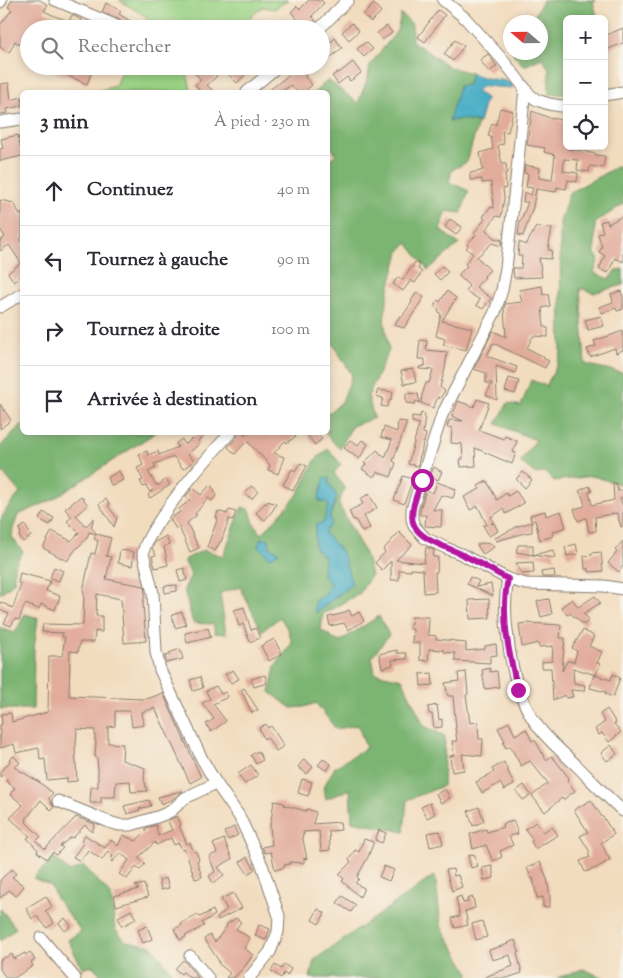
<!DOCTYPE html>
<html lang="fr">
<meta charset="utf-8">
<style>
body{margin:0;font-family:"Sorts Mill Goudy",serif;background:#f7f7f7;color:#2b2b33}
.controls{position:absolute;right:15px;top:15px;display:grid;overflow:hidden;border-radius:8px;box-shadow:0 2px 8px #0003}
.controls button{width:45px;height:45px;display:grid;place-items:center;padding:0;border:0;border-bottom:1px solid #e1e1e2;background:#fff;color:#2b2b33;font:25px sans-serif}
.compass{position:absolute;left:503px;top:15px;width:45px;height:45px;border-radius:50%;background:#fff;box-shadow:0 2px 8px #0003;rotate:290deg}
.stop{position:absolute;width:15px;height:15px;margin:-11px;border:4px solid #b5179e;border-radius:50%;background:#fff}
.stop.end{background:#b5179e;border-color:#fff;box-shadow:0 1px 5px #0008}
.list{margin:0;padding:0;list-style:none}
h2{display:flex;justify-content:space-between;align-items:center;height:65px;margin:0;padding:0 20px;font-size:21px}
h2 small{font-size:16px;font-weight:400;color:#7c7c81}
.list li{display:grid;grid-template-columns:32px 1fr auto;gap:15px;align-items:center;box-sizing:border-box;height:70px;padding:0 20px;border-top:1px solid #e1e1e2}
.list b{display:block;font-size:19px;white-space:nowrap}
.list em{font-size:16px;font-style:normal;color:#7c7c81}
.icon{flex:none;width:28px;height:28px;fill:none;stroke:currentColor;stroke-width:2;stroke-linecap:round;stroke-linejoin:round}
.map{position:relative;flex:none;width:623px;height:978px;overflow:hidden}
.search{position:absolute;background:#fff;box-shadow:0 2px 8px #0003;left:20px;top:20px;width:310px;height:55px;display:flex;align-items:center;gap:12px;box-sizing:border-box;padding:0 18px;border-radius:28px;color:#7c7c81;font-size:19px}
.panel{position:absolute;background:#fff;box-shadow:0 2px 8px #0003;left:20px;top:90px;width:310px;height:345px;border-radius:8px}
.map>svg:first-child{display:block}
.green{fill:#9ad284;stroke:#5b7750}
.forest{fill:#7bb472;stroke:#4c6847}
.water{fill:#45acc4;stroke:#306470}
.building{fill:#e2ac9b}
.lines{fill:none;stroke-linecap:round;stroke-linejoin:round}
.minor-casing{stroke:#877c6d;stroke-width:13}
.minor{stroke:#fff;stroke-width:11}
.route{stroke:#b5179e;stroke-width:6}
</style>
<div class="map">
<svg width="623" height="978" viewBox="0 0 623 978">
<rect width="100%" height="100%" fill="#f7f3e8"/>
<filter id="ink" filterUnits="userSpaceOnUse"><feTurbulence type="fractalNoise" baseFrequency=".02" numOctaves="2"/><feDisplacementMap in="SourceGraphic" scale="10" xChannelSelector="R" yChannelSelector="G"/><feConvolveMatrix kernelMatrix="1 2 1 2 8 2 1 2 1" color-interpolation-filters="sRGB"/></filter>
<filter id="wash" filterUnits="userSpaceOnUse"><feTurbulence type="fractalNoise" baseFrequency=".0096" numOctaves="4" result="noise"/><feDisplacementMap in="SourceGraphic" scale="20" xChannelSelector="R" yChannelSelector="G"/><feGaussianBlur stdDeviation="1.12" result="paint"/><feColorMatrix in="noise" values="0 0 0 0 0 0 0 0 0 0 0 0 0 0 0 0 0 1.4 0 .05"/><feComposite in="paint" operator="in"/></filter>
<g filter="url(#wash)">
<rect width="100%" height="100%" fill="#f2dcbe"/>
<g class="green">
<path d="M119 0H288L274 9 262 7 243 24V29H144L147 17Z"/>
<path d="M120 66H186C186 75 191 85 191 92H94L115 86 122 69Z"/>
</g>
<g class="forest">
<path d="M543 0H596L593 2 598 19H567L566 94H549V69L542 58 524 66 513 54 514 52H540V22H531Z"/>
<path d="M401 14 412 24V41L449 67 471 73 468 85 449 121 461 119 478 123 467 162 452 170 449 182 469 191 461 213 447 211 440 230 459 244 428 270 407 243 399 252 389 289 384 319 389 350 368 396 374 418 352 426 340 449 325 433 328 432V411L329 413 342 402 352 375 329 337 328 338V162L336 154 328 143V92H315L328 80 358 103 368 77 370 65 397 31Z"/>
<path d="M618 166 623 175V204L595 223V254L599 258 594 273 609 279 615 271 623 269V285L593 293 580 288 585 364 623 373V485L592 476 554 481 545 472 536 474 520 462 536 440 496 424 508 403 521 406 531 380 546 386 556 367 561 353 560 222 569 193Z"/>
<path d="M22 423V432L155 433 52 500 18 515 13 529 12 537 23 552 14 566V582L0 594V521L8 507 20 493 0 469V447Z"/>
<path d="M328 449 341 464 334 473 345 489 338 503 366 556 371 575 360 593 323 614 321 630 339 642 379 616 389 635 372 657 375 673 402 679 424 726 445 736 443 786 407 800 404 832 352 821 350 789 326 799 323 788 335 767 366 748 358 725 336 729 316 703 304 707 291 708 270 692 275 667 292 643 288 630 280 617 262 631 240 587 220 593 226 634 215 633 213 624 193 623 184 589 191 575 184 560 204 550 223 556 242 507 250 510 254 524 262 534 297 496 316 459Z"/>
<path d="M25 614 38 618 34 649 33 709H0V628L15 633Z"/>
<path d="M54 858 70 872 84 866 111 895 115 929 126 941 152 946 169 969 177 978H103L93 966 82 968 68 940 81 931 57 900 50 885 33 878Z"/>
<path d="M435 875 441 926 469 973 468 978H310L314 960Z"/>
<path d="M0 908 16 928 0 941Z"/>
<path d="M583 969 604 978H557Z"/>
</g>
<g class="water">
<path d="M471 73 485 78 513 82 512 88 483 86 475 91 486 98 479 123 461 119 449 121 459 86 468 85Z"/>
<path d="M325 477 329 478V483L337 497 330 516 331 525 324 532 341 551 346 564 352 584 316 613 314 601 325 594 330 584 323 574 324 557 314 547 316 524 323 523 329 504 318 500Z"/>
<path d="M261 538 269 539 270 547 279 552 270 558 258 546Z"/>
</g>
<g id="blocks">
<g class="building">
<path d="M12 0H40L48 5 44 11 57 17 69 21 72 15 82 20 78 29H54L39 21 37 23 34 22 19 44 15 41 9 53 0 47V25L12 10 8 7Z"/>
<path d="M309 0H321L324 3 312 16 316 21 306 29 291 12 297 6 300 9Z"/>
<path d="M106 3 121 11 119 14 135 24 132 29H130L122 24 123 22 118 18 102 12Z"/>
<path d="M374 4 381 12 371 22 363 15Z"/>
<path d="M438 10 445 15 425 42 418 37Z"/>
<path d="M266 20 274 29H257Z"/>
<path d="M352 23 359 31 349 40 342 32Z"/>
<path d="M387 26 392 33 382 40 377 33Z"/>
<path d="M623 28V43L604 51V36Z"/>
<path d="M325 35 331 42 335 38 342 48 330 58 323 49 325 47 321 43V38Z"/>
<path d="M455 40 464 46 453 61 444 54Z"/>
<path d="M366 42 373 49 364 57 357 49Z"/>
<path d="M488 54 497 66 489 72 480 60Z"/>
<path d="M353 62 361 73 350 81 347 77 338 84 332 76 338 72 339 73Z"/>
<path d="M56 66H93L91 71H92L87 84 64 74V75L55 73Z"/>
<path d="M189 66H209L217 76 207 85 214 92H201L195 85 201 80Z"/>
<path d="M234 66H254L237 83 227 73Z"/>
<path d="M299 67 306 76 305 77 312 85 304 92H297L291 85 281 92H267Z"/>
<path d="M9 83 11 100 22 97V106L7 109 8 113 0 114V84Z"/>
<path d="M500 108 513 111 508 132 502 131 504 144 498 145 502 164H506L507 173H505L506 188 503 189 504 198 501 217 496 216 486 230 494 238 502 240 501 246 492 243 477 257 490 270 484 276 485 277 476 287 491 298 483 309 476 305 480 300 466 291 469 286 458 275 467 266 465 264 473 254 466 248 468 246 467 244 476 235 474 233 485 219 483 217 490 207 494 208 491 182 482 183V179L470 180V173L481 171V170H483L480 153 493 149 491 137 488 136 492 123 496 125Z"/>
<path d="M532 111 552 119 553 118 560 120V121L567 123V149L586 151V152L596 154 595 155 605 156 603 168 590 166 589 172 577 170 578 160 564 159 563 171 578 173 577 182 568 180 566 189 557 187 556 192 536 189 533 207 523 236 518 235 520 220H521L528 202H523L524 192 531 195 533 188 526 187 528 174 524 173 525 165 540 168 539 178 552 180 555 155 544 152 545 148 527 145Z"/>
<path d="M18 135 21 150H22V156L0 161V149L3 148 1 139Z"/>
<path d="M0 200 14 203 20 215 22 213V237L20 239 22 243V275L14 282 8 273 21 263 9 245 0 251V241L5 237 0 229Z"/>
<path d="M623 216V262L615 258 608 273 599 269 605 256 599 252 602 247 598 234 603 232 600 222 607 220 608 224Z"/>
<path d="M450 219 462 227 456 235 445 227Z"/>
<path d="M536 227 552 228 548 250H552L551 259 539 258 542 277 514 278 513 268H521L522 256H518L519 242 526 245Z"/>
<path d="M415 262 420 265 418 269 422 272 415 283 411 280 403 291 393 284 398 277 403 280Z"/>
<path d="M442 266 448 272 440 280 434 274Z"/>
<path d="M542 286 543 295 548 294 550 306 542 308 544 327 548 328V337L533 336 527 348 544 357 543 358 549 361 545 368 493 343 487 356 517 367 515 373 496 366 497 400 486 395 492 383H486V373L474 369 493 331 506 337 504 308 505 304 522 302 519 290Z"/>
<path d="M447 291 456 298 442 321 472 328 466 350 443 345 445 339 436 336 441 314 438 311 439 309 434 306 438 300 440 302Z"/>
<path d="M621 291 623 297V309L617 311 616 308 602 313 599 307 613 302 611 294Z"/>
<path d="M417 292 424 297 404 328 394 325 400 316 402 317 412 302 411 301Z"/>
<path d="M601 316 604 326 588 330 585 320Z"/>
<path d="M623 331V350L616 353 615 348 590 357 587 349 596 346 594 341Z"/>
<path d="M420 340 427 341 426 350 447 352 445 369 440 387 445 391 439 399 438 397 433 408 421 403 422 395 426 383H429L433 370 419 369V367L425 366V359H418Z"/>
<path d="M413 369 416 382 404 384 401 371Z"/>
<path d="M509 378 519 381 515 394 505 391Z"/>
<path d="M378 390 393 392 391 400 390 399 387 407 381 406 383 398 376 396Z"/>
<path d="M406 393 418 394 420 403 416 401 415 404 406 403Z"/>
<path d="M477 399 489 403 479 430 504 439 505 436 517 441 513 452 516 453 512 464 475 448 476 466 461 467 460 459H463L462 444 451 443 452 428 447 427 449 420 463 421 452 416 458 401 474 407Z"/>
<path d="M0 404 11 420 0 429Z"/>
<path d="M421 413 425 414 423 433 426 434 424 443 423 442 421 455H420L418 466 408 464 419 424 412 422V416L420 417Z"/>
<path d="M398 421 407 422 393 461 396 463 391 477 377 472 374 477 362 469 366 464 364 463 377 450 385 458 392 440 381 437 384 427 397 432Z"/>
<path d="M198 432H208L198 441 200 443 188 454 194 461 183 469 174 457 154 464 156 468 148 472 156 485 157 484 158 486 166 479 170 485 150 498 148 495 153 490 150 492 146 486 143 487 140 481 143 480 137 468 143 465 139 454 147 451 148 455 158 451 159 455 178 447 176 443 182 439 185 445Z"/>
<path d="M239 432H241L245 436 249 432H293L296 436 287 443 285 441 274 453 284 457 278 474 268 470 270 465 247 441 235 454 228 447 237 437Z"/>
<path d="M305 432H316L322 439 315 445Z"/>
<path d="M350 440 358 445 362 440 368 444 359 459 344 448Z"/>
<path d="M300 463 307 466 293 490 283 485 292 469 295 471Z"/>
<path d="M434 467 442 472 438 480 430 476Z"/>
<path d="M119 471 123 480 112 486 107 478Z"/>
<path d="M523 472 532 480 525 488 516 479Z"/>
<path d="M403 476 413 479 404 504 394 500Z"/>
<path d="M487 481 497 500 506 493 508 496 516 491 524 503 506 514 503 509 491 517 493 522 491 524 494 523 498 531 489 536 483 525H487L478 506 470 510 464 497 480 489 478 486Z"/>
<path d="M437 482 456 489 453 498 441 495 433 510H442L441 527 425 526 426 515H420V510L426 490 433 493Z"/>
<path d="M613 483H616L618 491 623 490V498H620L623 507V526L621 527 617 513 595 517 596 531 589 532 586 518 578 521 574 509 585 506 583 498 579 491 589 486 592 491 589 492 592 505 614 500Z"/>
<path d="M210 485 215 490 214 492 217 495 212 501 208 498 195 514 197 515 187 523 199 548 190 552 179 527 176 529 170 519 181 511 179 509 190 500 186 496 193 488 201 495Z"/>
<path d="M251 486 258 491 252 499 245 494Z"/>
<path d="M369 494 377 508 364 516 370 528 362 532 355 519 353 520 349 511 363 504 360 499Z"/>
<path d="M81 496 88 505 76 515 86 526 94 518 91 527 97 534 111 538 106 556 111 557 106 579 144 586 145 592 143 604 146 641 124 643 121 599 97 594 96 616H102V632L95 631 94 642H80L78 652 70 651 69 696 143 699 150 698 163 693 201 777 190 783 155 708 142 712 144 725 132 727 130 711H115V726L108 727V743L123 744 122 760 145 768 144 779 147 791 131 792 130 781 116 782 115 797H101V803H90L91 787H98V769L97 758 95 757 96 741H95V730L77 729 76 747H75L77 781 67 782V778L47 780 45 759 40 760 39 748 16 753 14 744 0 748V725L2 724 1 714 11 713 12 722 48 712 49 656H62L65 637H62L63 633 42 632 43 624 83 625 84 592 83 591 91 553 95 554 98 541 94 539 96 534 89 532 87 538 76 549 67 561 43 548 52 531 71 541 79 533 67 521 72 517 65 509Z"/>
<path d="M106 499 110 505 108 506 117 518 114 527 99 504Z"/>
<path d="M268 501 276 504 273 510 265 520 256 513 265 503 266 504Z"/>
<path d="M229 510 236 512 233 520 229 519 221 542H220L215 551 207 547 218 518H216L218 511 227 514Z"/>
<path d="M545 511 546 516 561 511 566 527 552 532 553 536 540 540 535 520 531 521 530 515Z"/>
<path d="M43 512 54 518 50 525 39 519Z"/>
<path d="M532 522V532L525 533 496 541 495 538 515 528V527Z"/>
<path d="M25 525 31 536 23 542 19 536 21 534 19 529Z"/>
<path d="M399 532 412 545 396 560 424 563 426 547 434 550 433 557H438L437 572H435L436 592 424 593 423 570 411 569V571L399 570V580H391V561L382 570 375 563 385 552 383 550Z"/>
<path d="M166 536 169 544 164 547 168 565 155 568 152 556 156 555 152 548 155 542Z"/>
<path d="M623 541V566L619 572 608 563 617 552 615 550Z"/>
<path d="M481 543 492 544 494 547 483 554 477 545Z"/>
<path d="M576 544 578 554 567 556 565 547Z"/>
<path d="M518 545H533V555L516 552Z"/>
<path d="M120 550 134 552 132 566 118 563Z"/>
<path d="M553 550 555 558 533 555Z"/>
<path d="M601 552 603 571 589 572V569H585L584 556 592 555 591 553Z"/>
<path d="M533 562 534 573 522 574 516 563Z"/>
<path d="M54 567 63 571 59 581 50 578Z"/>
<path d="M184 568 187 580 180 582 177 570Z"/>
<path d="M554 570 555 577H542L541 572Z"/>
<path d="M20 573 50 581 46 591 60 596 55 610 41 604 39 609 25 604 19 620 15 619 11 626 4 623 9 614 0 610V602L13 608 21 584 18 583Z"/>
<path d="M470 577 479 581 476 587 491 584 493 596 467 584Z"/>
<path d="M177 585V591L165 593 164 586Z"/>
<path d="M595 596 600 603 583 614 589 619 584 625 570 613 567 615 561 607 572 599 578 607Z"/>
<path d="M489 599 490 618 470 619 469 600Z"/>
<path d="M549 599 552 614 541 617 537 601Z"/>
<path d="M244 607 251 630 256 628 260 638 250 642 243 624 239 626 234 610Z"/>
<path d="M349 610 352 616 359 612 364 621 348 630 344 623 330 626 328 617 341 614Z"/>
<path d="M182 612 186 625 175 628 172 615Z"/>
<path d="M411 617H429L428 635 436 636V639L456 641V642L466 643V651L485 649V646L496 644 497 655 490 656V663L455 661V653L444 652V650L429 649 428 661 420 660V643H412L413 629H410V623H412Z"/>
<path d="M527 623 561 625 560 638H565L562 671 567 661 574 662 577 651 572 648 583 630 594 636 589 646 602 652 597 663 600 664 596 675 573 668 574 683 585 685 584 691 571 690 573 697 566 698 565 695 553 700 551 668H542V662L552 661 553 646 539 647 538 643 522 647 519 624Z"/>
<path d="M208 628 211 637 187 643 185 633Z"/>
<path d="M274 639 282 654 269 661 261 646Z"/>
<path d="M180 649 183 659 166 663 165 656 170 655 169 653Z"/>
<path d="M397 650V653H406L407 659 392 660 393 665 382 668 379 654Z"/>
<path d="M490 668V672L497 671 499 687 485 689 482 670Z"/>
<path d="M233 670 239 679 231 683 225 674Z"/>
<path d="M466 672 468 694 466 695 470 723 478 722 479 739H483L482 756 462 754 464 770 452 772 450 756 454 755 452 741H457L455 728H456L453 696H448L445 683 459 681 458 673Z"/>
<path d="M432 673 433 685 421 686 420 674Z"/>
<path d="M613 674 620 678 613 697 605 694 606 692 590 688 594 675 611 680Z"/>
<path d="M265 675 267 683 254 687 251 679Z"/>
<path d="M200 677 203 688 193 691 190 680Z"/>
<path d="M216 686 221 694 226 692 228 697 213 704 226 721 211 732 206 724 214 719 202 703 210 699 206 691Z"/>
<path d="M244 688 258 710 252 713 241 690Z"/>
<path d="M437 705 439 720 442 719V727L434 728 432 714H429L428 707Z"/>
<path d="M607 709 616 723 614 724 621 732 609 742 602 733 598 735 595 729 605 722 600 714Z"/>
<path d="M509 722 515 735 526 729 532 741 535 740 546 760 552 756 569 778 567 780 575 791 563 800 562 798 545 812 532 796 548 783 530 761 521 766 510 746 506 748 503 743 505 741 498 728Z"/>
<path d="M266 724 268 728 271 726 284 746 276 751 267 737 264 739 259 728Z"/>
<path d="M611 745 617 754 607 761 601 753Z"/>
<path d="M258 751 263 760 256 764 251 755Z"/>
<path d="M14 756 20 763 14 767 39 782 53 793 49 798 52 805 54 807 51 810 41 800 26 819 27 820 26 822 41 837 36 841 45 849 76 817 95 824 92 832 85 825 73 838 71 837 60 846 63 848 56 855 53 852 47 859 37 852 38 850 27 838 30 836 10 818 23 805 10 794 15 788 6 781 8 780 3 775 0 777V772L10 762 9 760Z"/>
<path d="M304 759 313 767 307 774 298 767Z"/>
<path d="M323 759 331 764 327 771 318 765Z"/>
<path d="M504 762 514 785 504 790 500 783 482 793 476 782 494 772 492 769Z"/>
<path d="M251 765 258 775 245 784 238 774Z"/>
<path d="M302 779 312 782 308 796 298 793Z"/>
<path d="M524 785 531 795 523 800 516 791Z"/>
<path d="M445 789 450 798 441 803 436 794Z"/>
<path d="M181 791H183L170 801V800L161 804 158 797Z"/>
<path d="M149 800 151 806 139 809 140 810 127 814 124 806Z"/>
<path d="M591 800 602 817H603L614 834 601 843 610 860 596 868 585 872 580 861 590 857 588 853 590 852 580 836 588 832 574 810Z"/>
<path d="M274 801 284 803V805L306 811 307 809 316 812 313 824 340 822 341 830 329 831 330 850 321 851 319 831 303 832 304 835H302L307 859 304 858V863L290 862V864L284 865 285 867 275 870 271 852 265 853 262 847 272 845 270 827Z"/>
<path d="M430 803 435 814 427 818 421 807Z"/>
<path d="M479 807 484 821 473 826 468 811Z"/>
<path d="M177 816 181 825 179 826 187 844 190 843 194 852 196 851 199 860 197 861 202 877 195 879 185 849 182 850 179 843 174 845 171 838 156 845 155 842 138 858 145 864 140 870 136 867 127 879 119 874 129 860 120 853 112 862 111 861 113 855 108 851 102 860 88 850 80 861 73 857 84 842 81 841 85 835 105 848 111 840 118 846 123 835 136 841 146 831V828L156 825 158 836 172 830 168 821Z"/>
<path d="M514 821 518 834 509 836 513 845 500 851 502 857 493 861 486 845 473 849 470 834 486 829 487 832 503 827 502 824Z"/>
<path d="M536 822 543 832 552 827 558 835 535 849 531 841 533 840 525 829Z"/>
<path d="M234 827 238 835 228 840 224 832Z"/>
<path d="M379 830 386 833 382 843 375 840Z"/>
<path d="M440 831 443 844 430 847 427 833Z"/>
<path d="M224 839 232 859 218 867 224 875 213 883 209 876 215 872 209 856 217 853 213 844Z"/>
<path d="M364 839 373 842V844L368 857 357 877 359 879 355 883 364 888 360 897 342 881 344 879 339 874 351 862 349 860 355 850 359 852Z"/>
<path d="M474 854 478 866 471 868 468 856Z"/>
<path d="M247 857 255 869 248 874 240 862Z"/>
<path d="M540 862 547 879 550 896V907H543V897L537 898 533 878 532 879 527 868Z"/>
<path d="M384 866 394 870 389 881 379 877Z"/>
<path d="M492 866 494 878 484 880 482 868Z"/>
<path d="M12 869 16 874 12 877 24 886 16 896 9 890 0 898V880Z"/>
<path d="M453 869 454 876 458 875 462 887 452 891 446 870Z"/>
<path d="M166 878 169 888 161 890 159 880Z"/>
<path d="M144 884 148 897 116 906 114 896 139 889 135 886Z"/>
<path d="M233 893 242 908 218 920 217 918 227 909 221 899Z"/>
<path d="M46 896 52 907 45 911 54 923 47 928 37 916 32 919 26 908Z"/>
<path d="M342 896 356 905 351 912 337 903Z"/>
<path d="M461 896 463 903 468 902 467 899 473 897 475 908 465 911 468 925 455 928 452 918 460 916 456 898Z"/>
<path d="M318 909 325 913 319 924 312 920Z"/>
<path d="M131 910 136 919 122 926 118 917Z"/>
<path d="M213 910 215 915 202 923 204 926 185 936 186 937 180 940 174 929 182 925 181 923 198 915 200 917Z"/>
<path d="M65 918 71 926 65 931 59 923Z"/>
<path d="M236 918 241 922 236 929 250 938 244 948 253 955 245 966 234 978H226L230 973 218 963 219 961 204 939 210 935 215 942 227 926 226 925Z"/>
<path d="M482 921 487 937 476 940 472 924Z"/>
<path d="M259 925 270 929 266 940 255 936Z"/>
<path d="M147 926 152 939 143 943 138 930Z"/>
<path d="M515 940 519 952 517 953 522 973 507 978H485V977L513 966 510 955 492 960 489 950 508 944 507 943Z"/>
<path d="M30 952 35 960 31 962 33 966 14 978H6L0 969V960L12 954 14 959 25 953 26 955Z"/>
<path d="M183 960 185 962 198 978H190L183 972 181 974 175 969Z"/>
<path d="M284 964 291 969 287 976 284 973 281 978 271 971 275 965 281 969Z"/>
</g>
</g>
</g>
<g filter="url(#ink)">
<use href="#blocks" fill-opacity="0" stroke="#877c6d" stroke-width="1"/>
<g class="lines">
<defs>
<g id="minor">
<path d="M55 0 115 25"/>
<path d="M443 0 465 18 502 59 530 95 537 100 549 104 561 106 567 105"/>
<path d="M0 2 1 0"/>
<path d="M319 29 348 0"/>
<path d="M525 88 518 161 506 268 502 290 495 312 442 415 412 509V519L414 526 425 538 446 548 461 554 508 579 526 584 604 586 623 589"/>
<path d="M247 92 278 66"/>
<path d="M604 95 623 92"/>
<path d="M0 122 22 119"/>
<path d="M0 307 22 294"/>
<path d="M231 432C205 461 180 489 159 521 153 531 145 541 143 553L153 593 156 652 160 670 202 759 216 783 239 816 262 865 279 916 278 932 270 952 249 978"/>
<path d="M508 579C504 599 505 619 508 639 511 666 517 692 531 716 542 735 560 750 577 766 592 781 607 797 623 811"/>
<path d="M58 801 109 822 119 825H131L160 816 171 811 185 798 216 783"/>
<path d="M41 938 75 978"/>
<path d="M190 956 208 978"/>
</g>
</defs>
<use href="#minor" class="minor-casing"/>
<use href="#minor" class="minor"/>
</g>
</g>
<g class="lines" filter="url(#ink)">
<path class="route" d="M422 480C418 492 408 514 414 525 421 541 449 547 463 555 478 562 493 571 508 579 500 615 509 655 518 690"/>
</g>
</svg>
<div class="controls">
<button>+</button>
<button>−</button>
<button><svg class="icon" aria-label="locate" viewBox="0 0 24 24"><circle cx="12" cy="12" r="6"/><path d="M12 2v4M12 18v4M2 12h4M18 12h4"/></svg></button>
</div>
<svg class="compass" viewBox="-18 -18 36 36"><path d="M0-13l5 13h-10z" fill="#e53935"/><path d="M0 13l5-13h-10z" fill="#7c7c81"/></svg>
<div class="stop" style="left:422px;top:480px"></div>
<div class="stop end" style="left:518px;top:690px"></div>
<div class="search"><svg class="icon" aria-label="search" viewBox="0 0 24 24"><circle cx="10" cy="10" r="6"/><path d="M15 15l6 6"/></svg>Rechercher</div>
<section class="panel">
<h2>3 min<small>À pied · 230 m</small></h2>
<ul class="list">
<li><svg class="icon" aria-label="ahead" viewBox="0 0 24 24"><path d="M12 20V5M6 11l6-6 6 6"/></svg><div><b>Continuez</b></div><em>40 m</em></li>
<li><svg class="icon" aria-label="left" viewBox="0 0 24 24"><path d="M17 20v-9H6M10 6l-5 5 5 5"/></svg><div><b>Tournez à gauche</b></div><em>90 m</em></li>
<li><svg class="icon" aria-label="right" viewBox="0 0 24 24"><path d="M7 20v-9h11M14 6l5 5-5 5"/></svg><div><b>Tournez à droite</b></div><em>100 m</em></li>
<li><svg class="icon" aria-label="arrive" viewBox="0 0 24 24"><path d="M6 21V4h12l-3 4 3 4H6"/></svg><div><b>Arrivée à destination</b></div></li>
</ul>
</section>
</div>
